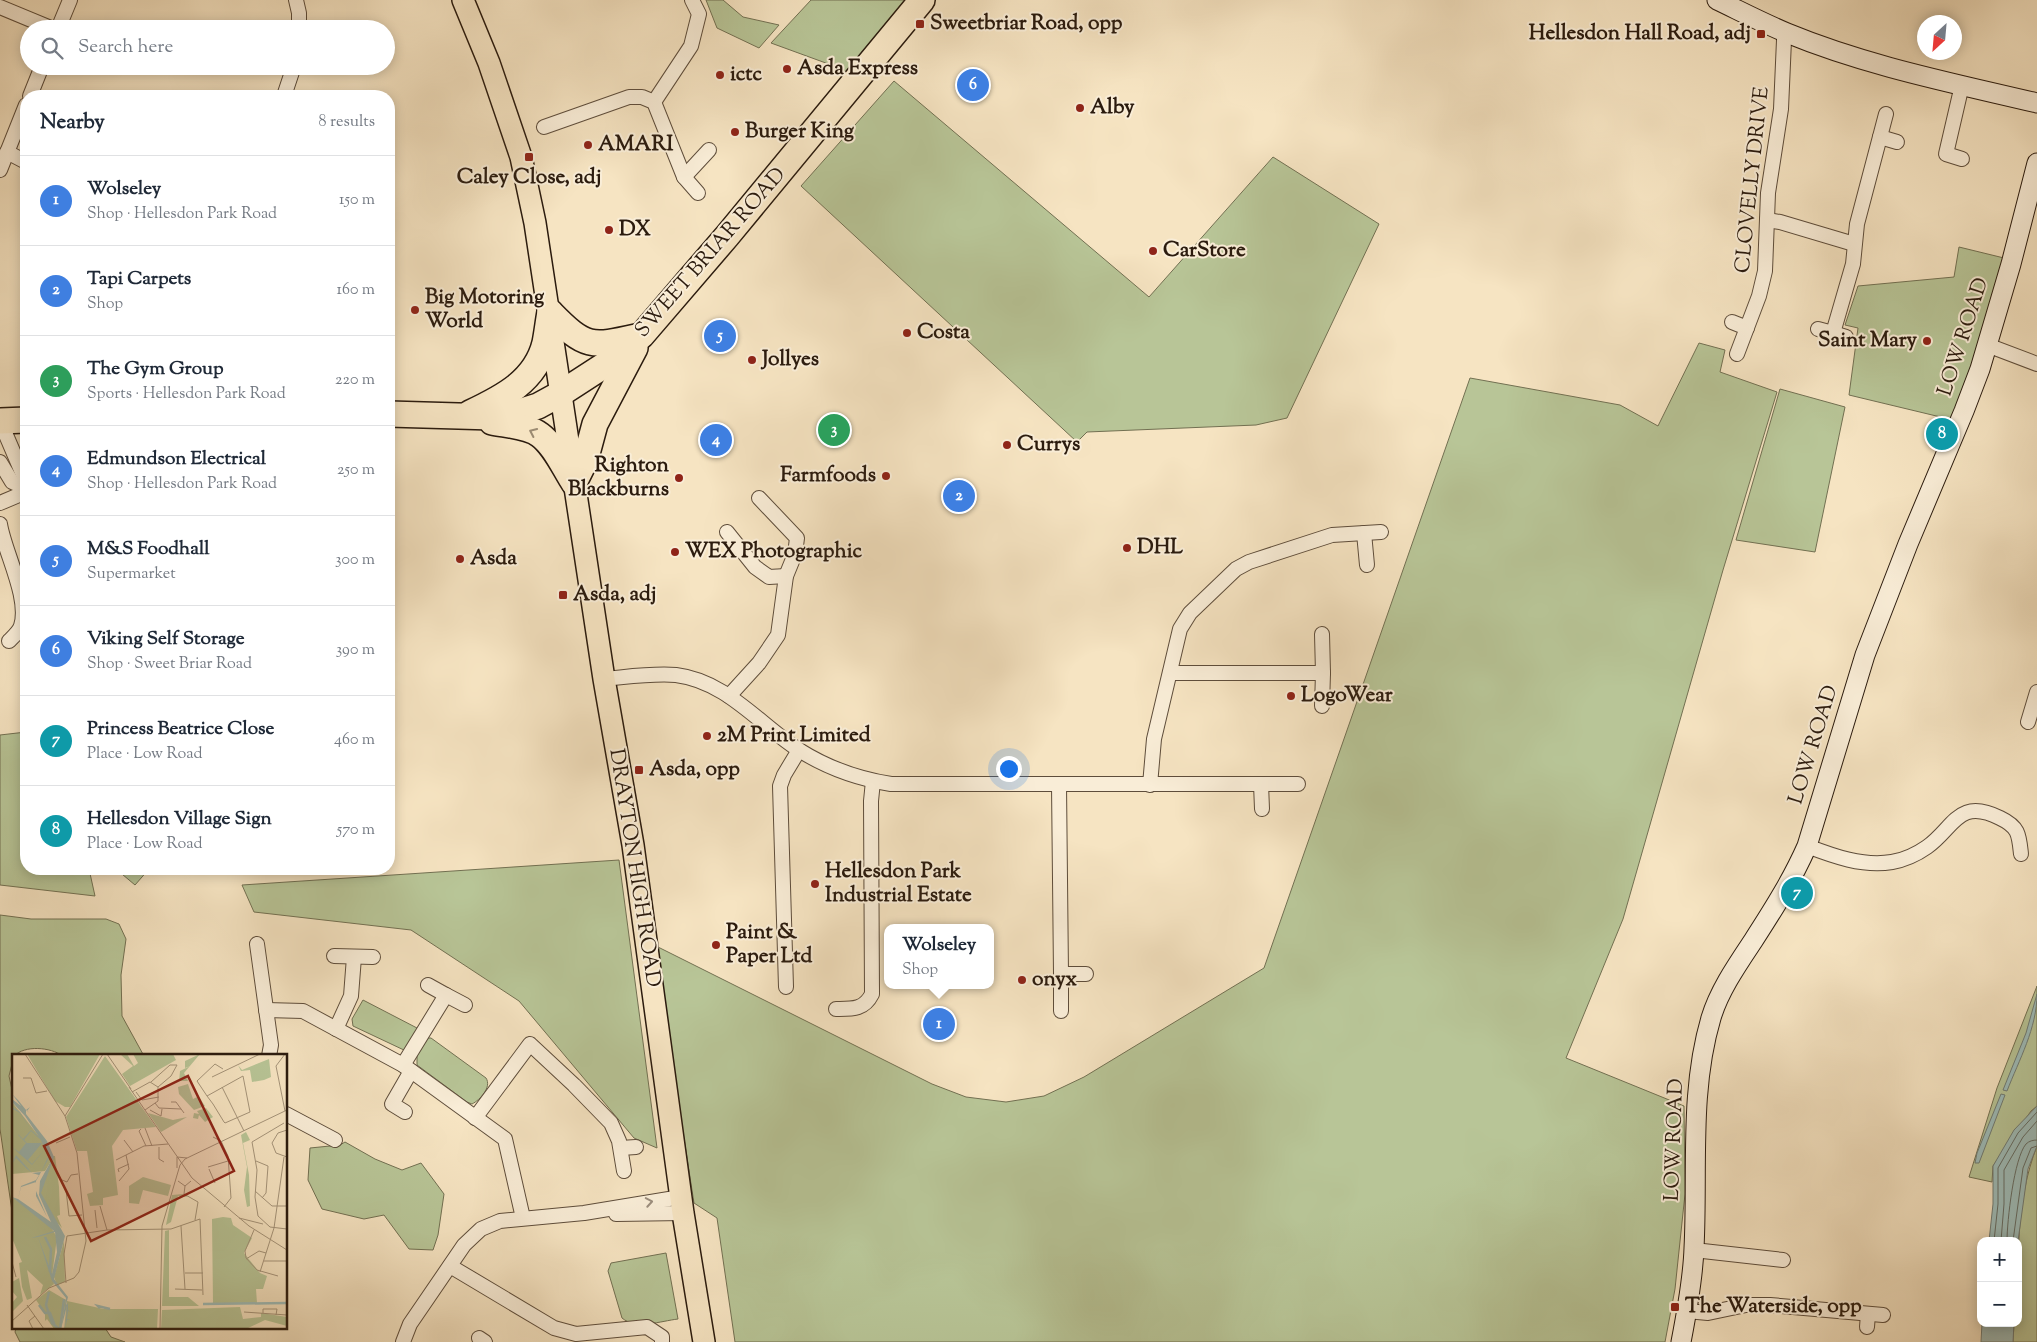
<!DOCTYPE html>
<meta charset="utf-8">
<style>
body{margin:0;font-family:"Sorts Mill Goudy",serif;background:#f2f2f3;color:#1f2937}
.controls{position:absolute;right:15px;bottom:15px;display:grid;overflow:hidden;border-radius:10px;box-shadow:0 2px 12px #0003}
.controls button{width:45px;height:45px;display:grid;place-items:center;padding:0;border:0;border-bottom:1px solid #e0e1e3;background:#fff;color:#1f2937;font:25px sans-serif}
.compass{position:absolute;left:1917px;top:15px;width:45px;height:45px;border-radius:50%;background:#fff;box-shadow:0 2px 12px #0003;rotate:206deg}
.you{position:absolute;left:1008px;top:768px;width:18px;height:18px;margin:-12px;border:4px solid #fff;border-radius:50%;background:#1a73e8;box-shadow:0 0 0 8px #1a73e833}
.badge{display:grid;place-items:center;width:32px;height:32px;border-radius:50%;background:#8f2418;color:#fff;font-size:16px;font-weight:700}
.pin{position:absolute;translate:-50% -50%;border:2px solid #fff;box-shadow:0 1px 5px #0006}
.popup{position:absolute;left:884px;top:924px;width:110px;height:65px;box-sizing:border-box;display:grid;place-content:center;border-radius:10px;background:#fff;filter:drop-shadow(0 1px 4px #0005);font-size:16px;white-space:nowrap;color:#747a83}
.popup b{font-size:19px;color:#1f2937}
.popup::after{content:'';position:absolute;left:50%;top:100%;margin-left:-10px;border:10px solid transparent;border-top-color:#fff}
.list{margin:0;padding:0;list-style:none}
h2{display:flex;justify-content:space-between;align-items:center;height:65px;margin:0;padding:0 20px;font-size:21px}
h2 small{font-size:16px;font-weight:400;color:#747a83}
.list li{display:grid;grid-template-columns:32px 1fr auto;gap:15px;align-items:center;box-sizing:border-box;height:90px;padding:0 20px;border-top:1px solid #e0e1e3}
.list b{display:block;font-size:19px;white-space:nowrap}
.list p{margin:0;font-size:16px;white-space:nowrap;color:#747a83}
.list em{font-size:16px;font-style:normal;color:#747a83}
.icon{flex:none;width:28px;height:28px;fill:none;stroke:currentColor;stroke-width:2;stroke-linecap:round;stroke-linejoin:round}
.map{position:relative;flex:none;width:2037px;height:1342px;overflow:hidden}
.search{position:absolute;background:#fff;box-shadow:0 2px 12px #0003;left:20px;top:20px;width:375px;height:55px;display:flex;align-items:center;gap:12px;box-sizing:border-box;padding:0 18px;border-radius:28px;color:#747a83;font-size:19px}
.panel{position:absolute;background:#fff;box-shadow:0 2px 12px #0003;left:20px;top:90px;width:375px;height:785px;border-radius:20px}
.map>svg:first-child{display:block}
.green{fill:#b8c597;stroke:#727052}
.water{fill:#9ebdba;stroke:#707c75}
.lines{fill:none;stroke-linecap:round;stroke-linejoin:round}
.shore{stroke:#646c64;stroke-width:1}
.street-casing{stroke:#5e4d3b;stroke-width:16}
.secondary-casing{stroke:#2b1b0e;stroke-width:21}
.primary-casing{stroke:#2b1b0e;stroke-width:24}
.highway-casing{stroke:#2b1b0e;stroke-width:28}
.street{stroke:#f9edd7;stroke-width:14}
.secondary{stroke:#f9edd7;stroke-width:19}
.primary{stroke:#f6e4c2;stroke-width:21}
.highway{stroke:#f6e4c2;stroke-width:25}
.oneway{stroke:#9b8a71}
.oneway2{stroke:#9c8e7d}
.poi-dot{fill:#8f2418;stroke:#f9edd7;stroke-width:2}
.labels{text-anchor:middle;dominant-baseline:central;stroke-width:4;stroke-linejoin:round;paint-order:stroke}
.poi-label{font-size:21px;font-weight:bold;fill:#2b1b0e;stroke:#f9edd7;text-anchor:start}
.street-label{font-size:21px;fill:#2b1b0e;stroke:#f9edd7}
.inset-river{fill:none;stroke:#9ebdba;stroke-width:2.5}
.inset-road{fill:none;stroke:#a5947a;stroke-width:1}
.view{fill:#8f2418;fill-opacity:0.15;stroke:#8f2418;stroke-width:2.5}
.inset-edge{fill:none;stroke:#2b1b0e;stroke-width:2.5}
</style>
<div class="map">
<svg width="2037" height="1342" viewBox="0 0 2037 1342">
<rect width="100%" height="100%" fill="#f6e4c2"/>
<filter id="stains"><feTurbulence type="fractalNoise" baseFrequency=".004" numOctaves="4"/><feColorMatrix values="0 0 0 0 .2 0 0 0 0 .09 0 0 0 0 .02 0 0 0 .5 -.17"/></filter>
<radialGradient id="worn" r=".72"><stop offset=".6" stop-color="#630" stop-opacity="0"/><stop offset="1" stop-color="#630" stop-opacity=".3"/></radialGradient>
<g class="green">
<path d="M706 0H723L743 17 779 25 759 48 717 28Z"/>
<path d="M811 0H908L846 73 834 66 771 43Z"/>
<path d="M894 81 1149 297 1273 157 1379 224 1287 418 1256 425 1087 432 1077 442 801 186Z"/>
<path d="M1959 247 2004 258 1988 319 1953 420 1849 395 1858 328 1845 325 1858 286 1954 277Z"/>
<path d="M1699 343 1725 350 1720 372 1777 392 1723 570 1623 919 1566 1058 1684 1106 1685 1194 1675 1289 1665 1342H735L717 1218 694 1203 654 945 932 1084 966 1097 1006 1102 1044 1096 1084 1077 1264 968 1470 378 1620 405 1658 426Z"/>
<path d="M1780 389 1845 407 1815 552 1736 540Z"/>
<path d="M26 732V869H89L95 896 0 885V735Z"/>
<path d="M619 860 657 1148 634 1138 519 1001 411 930 254 912 242 885Z"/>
<path d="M116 869H149L135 885Z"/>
<path d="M0 915 31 919H106L119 924 126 939 121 975 122 1016 144 1056H63C50 1047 25 1045 14 1056L9 1076 14 1099V1225L0 1129Z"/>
<path d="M2037 986V1106L2031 1111 1993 1166 1992 1182 1969 1177 1997 1088Z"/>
<path d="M363 1000 417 1028V1032L406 1051 353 1026 352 1019Z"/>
<path d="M428 1038H431L486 1078C492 1087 480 1100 472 1104L467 1102 417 1065V1054Z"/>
<path d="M345 1142 375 1159 402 1170 421 1163 444 1194 438 1235 433 1250 409 1249 384 1215 364 1219 322 1209 308 1180 310 1148 340 1145Z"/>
<path d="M2037 1146V1342H2013L2014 1323H2018C2018 1263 2015 1202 2037 1146Z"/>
<path d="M666 1253 678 1319C661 1321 636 1330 622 1318L608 1271 611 1263Z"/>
<path d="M16 1328H105L111 1337 125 1342H20L15 1332Z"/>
</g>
<g class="water">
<path d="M2037 994C2037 1028 2019 1060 2007 1091L2003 1090 2026 1033Z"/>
<path d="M2001 1094 2005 1095 1979 1163H1975L1977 1153Z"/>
<path d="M2037 1106V1146L2028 1169 2018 1241H1989L1993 1204V1166L2014 1130Z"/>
<path d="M1982 1323H2014L2013 1342H1981Z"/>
</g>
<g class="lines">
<g class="shore">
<path d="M1994 1241 1998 1204V1168L2018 1133 2037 1112"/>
<path d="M2001 1241 2004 1204V1170L2023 1137 2037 1121"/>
<path d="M2007 1241C2007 1221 2014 1158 2026 1144 2029 1141 2033 1140 2037 1140"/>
<path d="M2013 1241 2023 1168 2031 1148 2037 1146"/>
</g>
<defs>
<g id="street">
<path d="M296 0 299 13V29"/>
<path d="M0 7 53 29"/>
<path d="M58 29 70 0"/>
<path d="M1962 85 1946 154 1962 159"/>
<path d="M30 96 42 66"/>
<path d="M284 96 294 66"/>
<path d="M654 102 691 46 699 14 692 0"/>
<path d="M544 127 629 97H642L654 102 684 177 698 193"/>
<path d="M1880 137 1897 142"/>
<path d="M7 152 26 162"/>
<path d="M0 170 26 105"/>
<path d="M684 177 709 150"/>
<path d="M1767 220 1780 222 1854 244"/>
<path d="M1732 322 1747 328"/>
<path d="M1818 329 1833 333 1853 264 1857 224 1886 114"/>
<path d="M1833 333 1846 337"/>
<path d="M1987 345 2037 364"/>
<path d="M1737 354 1759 296 1765 271 1768 193 1781 109 1784 40 1786 33"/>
<path d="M0 421 24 477 23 487"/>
<path d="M0 462 12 482 23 487 26 491"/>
<path d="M0 503 26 492"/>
<path d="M0 524C4 551 30 598 21 626 19 632 13 637 9 641"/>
<path d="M727 532 755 567 769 577 786 576"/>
<path d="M1364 533 1367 565"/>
<path d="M1170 673H1323L1322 634"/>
<path d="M604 679C627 677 652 673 676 675 726 681 759 724 799 750 826 767 859 779 891 784H1298"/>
<path d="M729 696 759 663 778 635 786 576 795 554 797 538 759 498"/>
<path d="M1322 706 1323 673"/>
<path d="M2028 722 2037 692"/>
<path d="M1261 784 1262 809"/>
<path d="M1059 785 1061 974H1086"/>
<path d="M1150 785 1154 739 1180 629 1190 613 1236 569 1249 562 1332 535 1381 532"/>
<path d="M1807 846C1833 856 1863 867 1892 862 1904 860 1917 854 1927 847 1954 828 1958 797 2000 818 2019 827 2019 835 2021 854"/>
<path d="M257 944 271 1045 269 1056"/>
<path d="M334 956 373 957"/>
<path d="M786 987 780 786 784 775 799 750"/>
<path d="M446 995 465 1005"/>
<path d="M836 1009C852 1009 864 1010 872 994L871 801 873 781"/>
<path d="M266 1010 303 1011 403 1065 505 1139 523 1218"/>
<path d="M1061 1011V974"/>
<path d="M336 1029 351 996 354 957"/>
<path d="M403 1065 446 995 428 985"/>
<path d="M405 1112 392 1104 411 1071"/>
<path d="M286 1114 335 1140"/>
<path d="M475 1118 530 1044 574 1085 611 1123 619 1141 624 1171"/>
<path d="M621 1148 636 1147"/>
<path d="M616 1214 683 1213"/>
<path d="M1694 1250 1783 1260"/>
<path d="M450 1266 554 1328 576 1334 647 1327 662 1337V1342"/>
<path d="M1687 1311 1708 1313 1746 1305H1770L1883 1315"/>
<path d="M1867 1327 1868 1314"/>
<path d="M479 1338 485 1342"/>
<path d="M403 1342 410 1324 464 1245 481 1229 500 1221 584 1213 681 1197"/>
</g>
<g id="secondary">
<path d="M1717 0C1740 11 1763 23 1787 33 1867 66 1953 83 2037 103"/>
<path d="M1681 1342C1687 1311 1693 1279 1694 1248 1698 1172 1689 1092 1711 1018 1719 991 1737 965 1753 941 1773 910 1792 880 1807 846L1865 655 1908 544 1964 411 1980 369 2011 264 2037 163"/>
</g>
<path id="primary" d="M463 0 489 63 521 157 535 223 604 679 633 845 683 1213 704 1342"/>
<g id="highway">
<path d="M550 312C586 349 591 347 640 336"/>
<path d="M470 413C502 398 536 381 545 343 547 333 548 323 550 312"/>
<path d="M389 414 493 417 513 414 538 406 560 394 614 359 642 335 727 236 922 0"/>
<path d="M0 421 26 420"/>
<path d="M492 422C507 425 528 426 540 435 555 446 564 468 574 483L585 461 595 424 635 348"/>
</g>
</defs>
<use href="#street" class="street-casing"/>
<use href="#secondary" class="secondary-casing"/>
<use href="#primary" class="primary-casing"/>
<use href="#highway" class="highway-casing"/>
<use href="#street" class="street"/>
<use href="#secondary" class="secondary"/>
<use href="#primary" class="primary"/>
<use href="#highway" class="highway"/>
</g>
<defs><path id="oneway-chevron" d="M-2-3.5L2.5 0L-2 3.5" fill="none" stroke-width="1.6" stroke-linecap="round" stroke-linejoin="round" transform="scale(1.25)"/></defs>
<use class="oneway" href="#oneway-chevron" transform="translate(533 432) rotate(-155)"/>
<use class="oneway2" href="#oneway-chevron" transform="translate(649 1202) rotate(-10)"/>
<g class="poi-dot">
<rect x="915" y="19" width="10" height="10" rx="2.5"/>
<rect x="1756" y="29" width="10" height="10" rx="2.5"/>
<circle cx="787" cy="69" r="5"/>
<circle cx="720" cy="75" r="5"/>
<circle cx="1080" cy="108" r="5"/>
<circle cx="735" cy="132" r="5"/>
<circle cx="588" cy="145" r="5"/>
<rect x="524" y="152" width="10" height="10" rx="2.5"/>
<circle cx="609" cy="230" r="5"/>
<circle cx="1153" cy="251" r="5"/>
<circle cx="415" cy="310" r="5"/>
<circle cx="907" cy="333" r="5"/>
<circle cx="1927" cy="341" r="5"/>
<circle cx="752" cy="360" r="5"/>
<circle cx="1007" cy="445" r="5"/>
<circle cx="886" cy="476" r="5"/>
<circle cx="679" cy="478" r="5"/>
<circle cx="1127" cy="548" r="5"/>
<circle cx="675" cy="552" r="5"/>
<circle cx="460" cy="559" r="5"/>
<rect x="558" y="590" width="10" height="10" rx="2.5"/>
<circle cx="1291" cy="696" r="5"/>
<circle cx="707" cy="736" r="5"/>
<rect x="634" y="765" width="10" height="10" rx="2.5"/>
<circle cx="815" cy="884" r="5"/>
<circle cx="716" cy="945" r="5"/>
<circle cx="1022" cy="980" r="5"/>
<rect x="1670" y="1302" width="10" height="10" rx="2.5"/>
</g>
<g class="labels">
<g class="poi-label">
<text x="930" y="24">Sweetbriar Road, opp</text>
<text x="1751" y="34" text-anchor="end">Hellesdon Hall Road, adj</text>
<text x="797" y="69">Asda Express</text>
<text x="730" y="75">ictc</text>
<text x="1090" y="108">Alby</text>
<text x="745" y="132">Burger King</text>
<text x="598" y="145">AMARI</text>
<text x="529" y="178" text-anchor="middle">Caley Close, adj</text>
<text x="619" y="230">DX</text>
<text x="1163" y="251">CarStore</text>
<text x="425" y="298">Big Motoring<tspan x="425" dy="24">World</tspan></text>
<text x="917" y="333">Costa</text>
<text x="1917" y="341" text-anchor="end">Saint Mary</text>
<text x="762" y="360">Jollyes</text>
<text x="1017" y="445">Currys</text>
<text x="669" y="466" text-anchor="end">Righton<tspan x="669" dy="24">Blackburns</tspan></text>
<text x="876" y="476" text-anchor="end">Farmfoods</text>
<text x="1137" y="548">DHL</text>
<text x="685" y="552">WEX Photographic</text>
<text x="470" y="559">Asda</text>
<text x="573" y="595">Asda, adj</text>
<text x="1301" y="696">LogoWear</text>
<text x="717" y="736">2M Print Limited</text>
<text x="649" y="770">Asda, opp</text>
<text x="825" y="872">Hellesdon Park<tspan x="825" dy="24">Industrial Estate</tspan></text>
<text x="726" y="933">Paint &amp;<tspan x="726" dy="24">Paper Ltd</tspan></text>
<text x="1032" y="980">onyx</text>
<text x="1685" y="1307">The Waterside, opp</text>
</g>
<g class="street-label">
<text transform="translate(1753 180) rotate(-84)">CLOVELLY DRIVE</text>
<text transform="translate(711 253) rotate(-49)">SWEET BRIAR ROAD</text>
<text transform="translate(1964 337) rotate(-72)">LOW ROAD</text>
<text transform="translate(1814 745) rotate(-73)">LOW ROAD</text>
<text transform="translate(634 868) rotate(81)">DRAYTON HIGH ROAD</text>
<text transform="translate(1675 1140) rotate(-88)">LOW ROAD</text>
</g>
</g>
<g transform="translate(12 1054)">
<rect width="275" height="275" fill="#f6e4c2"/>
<path d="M15 0H88L58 53H53L43 47ZM108 0H115L122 12 126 9 121 0H161L164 6 118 32 110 20 121 12ZM188 0 172 19 176 27H167L168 17 178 12 173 14V7ZM93 2 144 73 111 76 100 92 106 141 91 144V151L78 152 75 140 81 138 75 97H65L54 63ZM257 5 259 23 252 26 240 28 238 16 229 17 226 11 230 16ZM176 30 181 45 185 43 179 31 193 52 182 56 167 40 166 33ZM0 48 33 90 39 107 33 117 0 120ZM194 54 201 63 193 68 187 61 186 65 181 64 182 59 187 60 185 57ZM136 59 161 66 175 63 149 78ZM234 78 238 86 231 89 237 121 238 152 235 153 232 136 235 113 229 81ZM41 102H43L47 133 48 161 45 162 50 174 40 163 29 141V131ZM131 123 159 131 156 142 131 136 127 150 117 149V132ZM171 140 176 143 166 142 159 168 154 171 160 141ZM0 143 36 169 45 183 40 222 42 230 28 241 31 231 15 216 20 244 15 246 10 233 7 209 10 208 0 184ZM211 163 219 164 221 171 240 184 232 199 248 219 255 222 251 235H244L245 249H201L200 165ZM157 176V243H176L187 252H150L153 177ZM52 187 53 228 45 231 42 223ZM7 224 11 247 1 257 0 249 5 243 0 237V228ZM37 236 54 246 49 275H42L35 265 33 267V259L24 246ZM55 247 92 255H146L145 275H52ZM228 253 231 265 249 263V259L275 263V272L253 266 234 275H149L150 256Z" fill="#b8c597"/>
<path d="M0 40 6 46 14 56 18 53 15 57 18 59 14 56V60L35 87 42 103 29 139 53 182 42 225 56 243 54 251 56 249V256L59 258 56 257 55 265 58 266H55L53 275 55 252 49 275 54 244 40 227 26 183 19 184 42 177 0 143 6 145 9 132 24 126 27 121 20 119 15 115 4 104 0 110 4 101 20 119 29 118 36 103 33 95 20 111 0 93 7 98 14 89 11 86 4 94 11 86 7 82 6 80 7 75 0 67 7 75 6 80 11 85 19 76 8 59 1 55 0 53 8 58 19 76 27 83 13 62 0 48V45L9 52ZM19 77 29 86 30 89H15L12 86ZM29 85 39 107 28 127 27 141 39 168 6 145 9 133 24 128V142L35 163 24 137V127L37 104ZM30 89 33 95 20 110 16 106ZM43 178 45 198 40 220 26 183Z" fill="#9ebdba" fill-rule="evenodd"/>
<path class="inset-river" d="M33 183 39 195 38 218M37 238 34 251 40 269 47 275M191 250 275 249M27 251 33 259H38L43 272M88 254 86 252 98 255M48 275 52 245"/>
<path class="inset-road" d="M95 0 119 35M273 0 264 12 273 57M200 23 248 0M11 24H19L24 39 35 37M139 28 158 11H165L159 22 146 33M117 33 180 124 237 172 275 196M210 33 232 77M120 38 138 28 146 33V47L133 56M124 38 130 46 147 43M195 42 231 22 238 58 213 69 212 68 201 50 195 42 185 27 203 10 211 15M159 48H164L172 59M143 49 147 54 169 55M138 56 149 62 150 55M53 62 91 0M272 69 240 88 245 116 243 143 246 162 258 173 275 175M133 74 140 92M129 75 127 77 134 92M275 76 266 79 260 89 264 99 275 103M201 83 209 87 216 102 219 144 212 153M112 86 121 98M44 89 58 83M147 93V105L152 108M104 106 132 92 156 90M244 107 256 112 254 139 250 144M196 113 216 107M165 114V103L175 104M197 115 203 129M107 118 106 115 117 110M50 126 55 128 59 121 66 120M107 127 117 115 114 101M166 127 173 132 179 127M173 132 172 140 186 148 183 166M54 136 57 162 70 161M243 137 260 152H275M88 152 95 176M83 156 85 174M227 164 251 170M169 172 173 235M242 176 233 197 234 204 245 216 266 222M234 205 247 197 254 199M252 207H275M0 208 4 223M248 218 262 174 272 103M173 219H191M54 229 52 200 55 182 95 176 159 175 188 165 191 241M163 235 190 236M15 251 32 275M232 258 275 261M251 259V255H265L264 261M0 267 37 234 62 224 67 218 74 187 65 99 53 62 13 0M21 275 17 267 23 262M148 275 150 172 168 111 173 105 275 56"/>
<path class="view" d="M176 22 222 117 79 187 32 92Z"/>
<rect width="275" height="275" class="inset-edge"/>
</g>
<rect width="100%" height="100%" filter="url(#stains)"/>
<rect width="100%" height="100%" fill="url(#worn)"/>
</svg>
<div class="controls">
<button>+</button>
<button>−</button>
</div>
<svg class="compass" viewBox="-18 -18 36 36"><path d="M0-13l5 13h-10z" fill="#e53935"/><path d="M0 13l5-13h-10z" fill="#747a83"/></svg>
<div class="you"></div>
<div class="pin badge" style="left:939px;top:1024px;background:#3f7fe0">1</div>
<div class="popup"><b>Wolseley</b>Shop</div>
<div class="pin badge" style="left:959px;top:496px;background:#3f7fe0">2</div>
<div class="pin badge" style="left:834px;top:430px;background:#2e9e5b">3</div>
<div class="pin badge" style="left:716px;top:440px;background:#3f7fe0">4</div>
<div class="pin badge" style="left:720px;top:336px;background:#3f7fe0">5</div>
<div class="pin badge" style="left:973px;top:85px;background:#3f7fe0">6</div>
<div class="pin badge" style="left:1797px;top:893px;background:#0f9aa8">7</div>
<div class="pin badge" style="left:1942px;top:434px;background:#0f9aa8">8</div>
<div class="search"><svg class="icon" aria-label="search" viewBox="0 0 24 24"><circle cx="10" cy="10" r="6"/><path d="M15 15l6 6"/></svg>Search here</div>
<section class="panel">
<h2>Nearby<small>8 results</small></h2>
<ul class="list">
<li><span class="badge" style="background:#3f7fe0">1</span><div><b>Wolseley</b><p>Shop · Hellesdon Park Road</p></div><em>150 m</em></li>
<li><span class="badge" style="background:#3f7fe0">2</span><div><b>Tapi Carpets</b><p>Shop</p></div><em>160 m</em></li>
<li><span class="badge" style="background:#2e9e5b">3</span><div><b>The Gym Group</b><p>Sports · Hellesdon Park Road</p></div><em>220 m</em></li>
<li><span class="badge" style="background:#3f7fe0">4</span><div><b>Edmundson Electrical</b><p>Shop · Hellesdon Park Road</p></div><em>250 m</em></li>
<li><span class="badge" style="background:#3f7fe0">5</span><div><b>M&amp;S Foodhall</b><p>Supermarket</p></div><em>300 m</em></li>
<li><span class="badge" style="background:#3f7fe0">6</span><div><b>Viking Self Storage</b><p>Shop · Sweet Briar Road</p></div><em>390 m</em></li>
<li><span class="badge" style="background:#0f9aa8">7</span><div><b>Princess Beatrice Close</b><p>Place · Low Road</p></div><em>460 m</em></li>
<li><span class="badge" style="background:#0f9aa8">8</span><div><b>Hellesdon Village Sign</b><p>Place · Low Road</p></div><em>570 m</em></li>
</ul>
</section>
</div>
